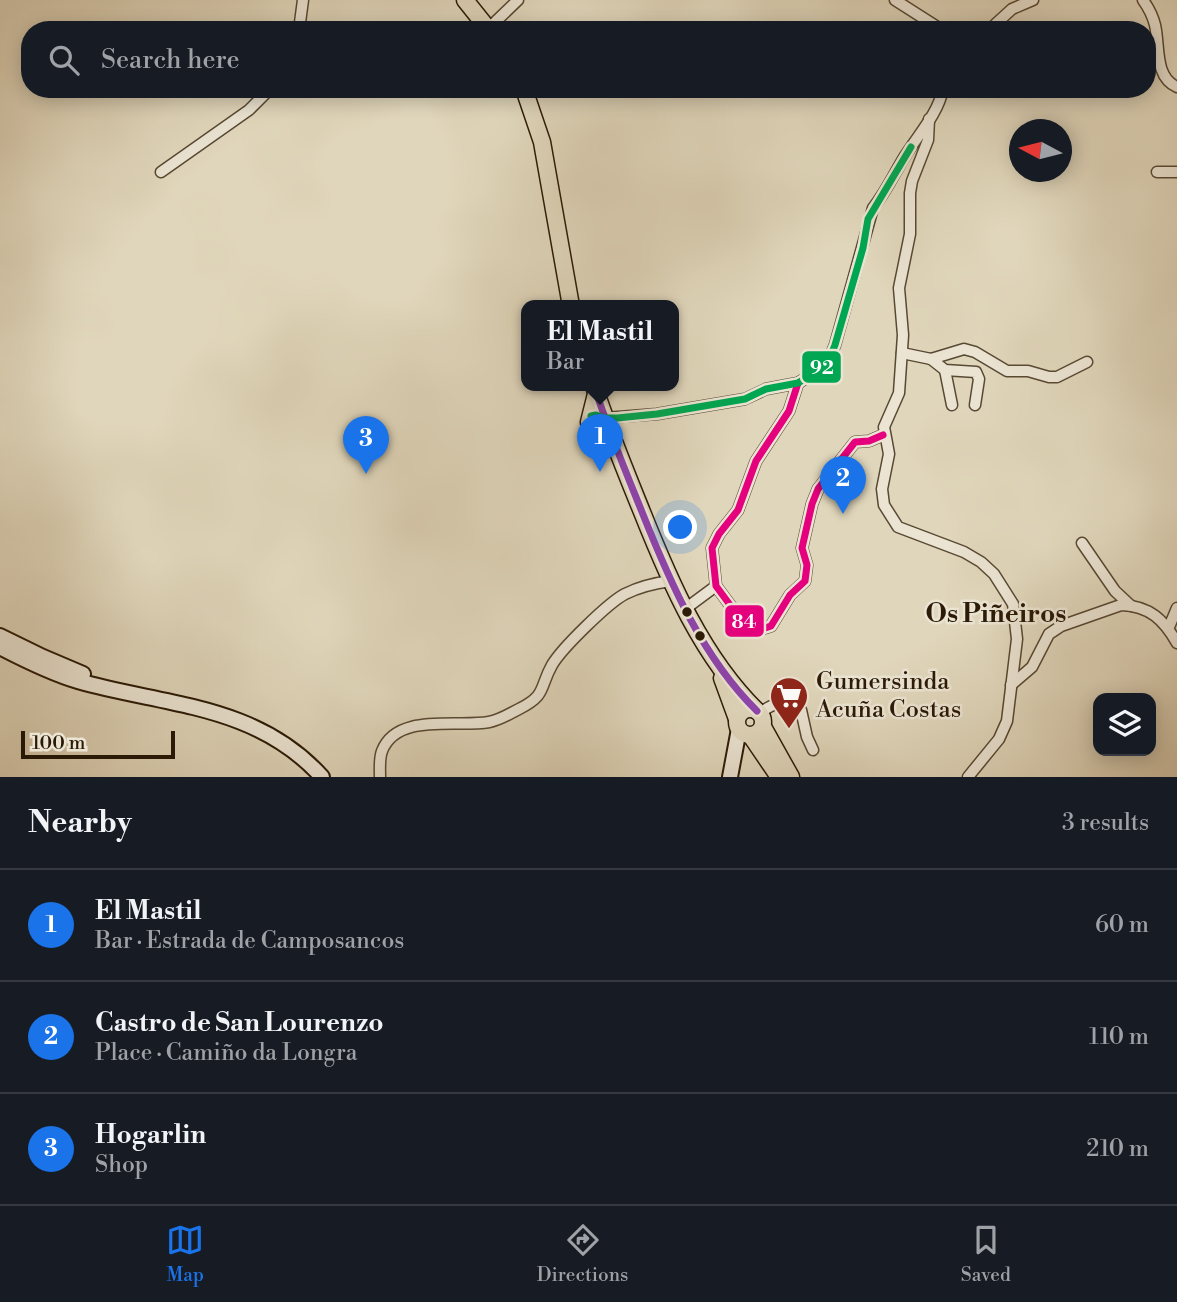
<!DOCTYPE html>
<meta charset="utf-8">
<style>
body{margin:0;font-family:"Libre Bodoni",serif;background:#242831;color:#f1f3f6}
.controls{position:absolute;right:21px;bottom:21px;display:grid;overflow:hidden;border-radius:14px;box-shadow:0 4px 18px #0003}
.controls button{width:63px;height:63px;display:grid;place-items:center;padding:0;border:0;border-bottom:2px solid #363941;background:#171b24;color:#f1f3f6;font:35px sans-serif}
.compass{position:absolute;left:1009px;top:119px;width:63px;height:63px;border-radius:50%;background:#171b24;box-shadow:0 4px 18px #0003;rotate:277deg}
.scale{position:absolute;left:21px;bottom:18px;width:154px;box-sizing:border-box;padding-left:7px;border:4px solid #2b1a06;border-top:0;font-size:19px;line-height:24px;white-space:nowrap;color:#2b1a06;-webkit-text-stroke:5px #ebe4d3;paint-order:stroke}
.you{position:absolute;left:681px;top:528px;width:24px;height:24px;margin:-18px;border:5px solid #fff;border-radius:50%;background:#1a73e8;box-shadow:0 0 0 10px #1a73e833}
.badge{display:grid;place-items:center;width:46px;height:46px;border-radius:50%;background:#1a73e8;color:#fff;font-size:23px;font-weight:700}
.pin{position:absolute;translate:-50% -58px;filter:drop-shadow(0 2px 4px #0008)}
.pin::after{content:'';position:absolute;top:37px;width:24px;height:21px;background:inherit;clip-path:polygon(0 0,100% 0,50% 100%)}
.popup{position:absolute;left:521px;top:300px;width:158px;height:91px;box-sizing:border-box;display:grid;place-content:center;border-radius:14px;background:#171b24;filter:drop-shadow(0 2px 5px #0005);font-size:23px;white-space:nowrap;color:#9ea1a6}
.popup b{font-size:26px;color:#f1f3f6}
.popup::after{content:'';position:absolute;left:50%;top:100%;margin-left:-14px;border:14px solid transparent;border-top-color:#171b24}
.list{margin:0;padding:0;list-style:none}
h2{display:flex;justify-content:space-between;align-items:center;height:91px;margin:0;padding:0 28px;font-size:30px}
h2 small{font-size:23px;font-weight:400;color:#9ea1a6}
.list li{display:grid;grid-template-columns:46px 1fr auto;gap:21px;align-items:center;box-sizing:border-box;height:112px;padding:0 28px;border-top:2px solid #363941}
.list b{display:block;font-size:26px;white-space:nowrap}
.list p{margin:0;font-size:23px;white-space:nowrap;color:#9ea1a6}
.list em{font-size:23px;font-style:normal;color:#9ea1a6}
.icon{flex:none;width:38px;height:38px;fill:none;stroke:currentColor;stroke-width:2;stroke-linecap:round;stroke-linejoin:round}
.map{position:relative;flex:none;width:1177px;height:777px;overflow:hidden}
.search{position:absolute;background:#171b24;box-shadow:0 4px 18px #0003;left:21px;right:21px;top:21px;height:77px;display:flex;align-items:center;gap:18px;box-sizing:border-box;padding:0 24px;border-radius:28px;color:#9ea1a6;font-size:26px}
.sheet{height:427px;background:#171b24}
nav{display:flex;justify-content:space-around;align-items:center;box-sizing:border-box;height:98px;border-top:2px solid #363941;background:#171b24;font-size:19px;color:#9ea1a6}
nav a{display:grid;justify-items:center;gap:4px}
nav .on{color:#1a73e8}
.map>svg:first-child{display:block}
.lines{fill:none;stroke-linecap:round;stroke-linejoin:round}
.street-casing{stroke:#584933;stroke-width:13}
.secondary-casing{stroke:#2b1a06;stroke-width:18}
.primary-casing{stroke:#2b1a06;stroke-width:19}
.street{stroke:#ebe4d3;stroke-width:10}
.secondary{stroke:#ebe4d3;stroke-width:14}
.primary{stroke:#e0d6bb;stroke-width:16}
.bus-1-casing{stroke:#ebe4d3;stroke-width:12}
.bus-2-casing{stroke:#ebe4d3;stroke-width:12}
.bus-3-casing{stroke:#ebe4d3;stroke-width:12}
.bus-1{stroke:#8e44ad;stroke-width:7}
.bus-2{stroke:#e5007d;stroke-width:7}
.bus-3{stroke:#00a651;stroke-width:7}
.bus-dot{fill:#2b1a06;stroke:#ebe4d3;stroke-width:2.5}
.labels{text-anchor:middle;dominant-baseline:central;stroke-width:5;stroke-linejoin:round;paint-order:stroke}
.poi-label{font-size:24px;fill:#2b1a06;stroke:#ebe4d3;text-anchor:start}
.neighbourhood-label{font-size:26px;font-weight:bold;fill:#2b1a06;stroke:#ebe4d3}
.line-badge{stroke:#ebe4d3;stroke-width:2.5}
.badge-label{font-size:19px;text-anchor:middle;font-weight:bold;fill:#fff}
</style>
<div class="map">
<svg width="1177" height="777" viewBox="0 0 1177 777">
<rect width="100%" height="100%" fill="#e0d6bb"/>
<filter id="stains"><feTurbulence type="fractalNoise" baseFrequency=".00286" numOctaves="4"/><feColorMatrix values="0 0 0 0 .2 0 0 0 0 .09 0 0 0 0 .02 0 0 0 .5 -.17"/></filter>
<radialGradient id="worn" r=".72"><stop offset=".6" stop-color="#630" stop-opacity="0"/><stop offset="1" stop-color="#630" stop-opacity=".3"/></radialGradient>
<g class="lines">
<defs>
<g id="street">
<path d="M895 0 942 30"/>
<path d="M1143 0C1148 7 1153 17 1155 25 1160 46 1154 77 1177 87"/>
<path d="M492 25 518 0"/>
<path d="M299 30 303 0"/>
<path d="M989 30 1012 9 1033 0"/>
<path d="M929 119 928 140 912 181 910 193V234L899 288 903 335 899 393 884 427 889 454 882 489 884 505 898 527 964 552 981 562 994 574 1013 604 1017 639 1007 721 999 739 968 777"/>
<path d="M161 172 249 110 270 89"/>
<path d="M1157 172H1177"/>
<path d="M902 353 931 359 964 349 975 352 1007 371H1028L1049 377H1057L1087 362"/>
<path d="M931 359 945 370 976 372 979 379 975 405"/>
<path d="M945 370 952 405"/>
<path d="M798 383 789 411 756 461 738 510 719 534 712 548 716 586 736 613 751 627 759 630 771 626 790 595 805 581 807 565 802 548 812 504 818 489 855 442 869 441 883 435"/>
<path d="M605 418 657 414 745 399 766 389 798 383 820 369 830 357 835 345 873 208C886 192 894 174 905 156 918 135 938 114 943 89"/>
<path d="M1082 543 1115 591 1131 606"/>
<path d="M685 609 716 586"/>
<path d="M1169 627 1177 608"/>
<path d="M1011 685 1032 667 1049 634 1061 626 1121 605C1150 606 1164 620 1177 643"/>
<path d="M760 713C775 702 785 698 801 710L807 737 813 750"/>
<path d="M380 777C380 768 379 759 382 751 397 712 458 728 489 722 500 720 509 714 519 709 547 695 539 688 552 665 562 648 608 603 625 594 639 587 655 583 671 581"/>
</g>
<g id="secondary">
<path d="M0 636 43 657 83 674"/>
<path d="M0 647C25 660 51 673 78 681 166 706 256 704 322 777"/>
<path d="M730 777 739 729"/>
</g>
<g id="primary">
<path d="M465 0 489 30"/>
<path d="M524 89 542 142 571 306"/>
<path d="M594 386C608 429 625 470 642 512 670 582 702 657 757 711"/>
<path d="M596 394 589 422 611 444"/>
<path d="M722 678 737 719"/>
<circle cx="750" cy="722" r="13"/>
<path d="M763 727 791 777"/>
<path d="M751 736 779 777"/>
</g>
</defs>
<use href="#street" class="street-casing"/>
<use href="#secondary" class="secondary-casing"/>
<use href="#primary" class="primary-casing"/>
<use href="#street" class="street"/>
<use href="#secondary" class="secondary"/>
<use href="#primary" class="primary"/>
<defs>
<path id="bus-1" d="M594 386C608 429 625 470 642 512 670 582 702 657 757 711"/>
<path id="bus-2" d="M798 383 789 411 756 461 738 510 719 534 712 548 716 586 736 613 751 627 759 630 771 626 790 595 805 581 807 565 802 548 812 504 818 489 855 442 869 441 883 435"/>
<path id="bus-3" d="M591 416 596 415 605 418H617L657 414 745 399 766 389 798 383 820 369 830 357 835 345 863 248 868 219 911 147"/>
</defs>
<use href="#bus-1" class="bus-1-casing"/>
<use href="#bus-2" class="bus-2-casing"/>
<use href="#bus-3" class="bus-3-casing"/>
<use href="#bus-1" class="bus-1"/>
<use href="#bus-2" class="bus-2"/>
<use href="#bus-3" class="bus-3"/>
</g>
<defs>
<symbol id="supermarket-pin" viewBox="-11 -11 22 30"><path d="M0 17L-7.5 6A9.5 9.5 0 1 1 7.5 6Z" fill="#8f2418" stroke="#ebe4d3"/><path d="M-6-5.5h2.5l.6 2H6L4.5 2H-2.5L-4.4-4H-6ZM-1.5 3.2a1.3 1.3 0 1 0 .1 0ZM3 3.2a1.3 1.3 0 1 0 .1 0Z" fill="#fff"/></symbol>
</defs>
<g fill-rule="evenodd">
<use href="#supermarket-pin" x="767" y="674" width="44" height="60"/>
</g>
<g class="bus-dot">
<circle cx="687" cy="612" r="6"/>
<circle cx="700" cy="636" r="6"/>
</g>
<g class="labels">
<g class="poi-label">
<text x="816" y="682">Gumersinda<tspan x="816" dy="28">Acuña Costas</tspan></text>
</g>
<g class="neighbourhood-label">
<text x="996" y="614">Os Piñeiros</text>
</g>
</g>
<g class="line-badge">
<rect x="801" y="350" width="41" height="34" rx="7" fill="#00a651"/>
<rect x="724" y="604" width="41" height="34" rx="7" fill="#e5007d"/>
</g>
<g class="badge-label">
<text x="822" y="374">92</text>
<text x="744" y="628">84</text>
</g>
<rect width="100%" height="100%" filter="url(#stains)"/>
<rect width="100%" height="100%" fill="url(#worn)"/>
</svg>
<div class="controls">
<button><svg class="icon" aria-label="layers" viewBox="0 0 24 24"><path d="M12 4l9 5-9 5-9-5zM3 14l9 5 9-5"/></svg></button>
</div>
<svg class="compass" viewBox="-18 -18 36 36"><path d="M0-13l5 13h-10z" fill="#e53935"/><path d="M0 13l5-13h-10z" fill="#9ea1a6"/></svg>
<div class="scale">100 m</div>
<div class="you"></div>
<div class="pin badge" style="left:600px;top:472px">1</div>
<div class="popup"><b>El Mastil</b>Bar</div>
<div class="pin badge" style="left:843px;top:514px">2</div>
<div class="pin badge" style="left:366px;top:474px">3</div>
<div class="search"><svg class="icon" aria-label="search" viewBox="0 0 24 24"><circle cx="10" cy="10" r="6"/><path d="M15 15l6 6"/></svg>Search here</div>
</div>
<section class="sheet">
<h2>Nearby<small>3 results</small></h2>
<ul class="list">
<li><span class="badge">1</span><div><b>El Mastil</b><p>Bar · Estrada de Camposancos</p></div><em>60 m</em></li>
<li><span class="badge">2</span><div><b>Castro de San Lourenzo</b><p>Place · Camiño da Longra</p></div><em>110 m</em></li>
<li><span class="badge">3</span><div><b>Hogarlin</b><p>Shop</p></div><em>210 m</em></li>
</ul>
</section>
<nav>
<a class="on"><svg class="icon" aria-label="map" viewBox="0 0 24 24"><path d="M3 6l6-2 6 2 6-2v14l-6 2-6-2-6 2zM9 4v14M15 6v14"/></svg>Map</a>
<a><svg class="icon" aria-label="directions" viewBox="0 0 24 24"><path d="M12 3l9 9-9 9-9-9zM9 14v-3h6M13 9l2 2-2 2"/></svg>Directions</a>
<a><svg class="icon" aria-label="saved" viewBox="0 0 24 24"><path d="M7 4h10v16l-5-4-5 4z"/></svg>Saved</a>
</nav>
